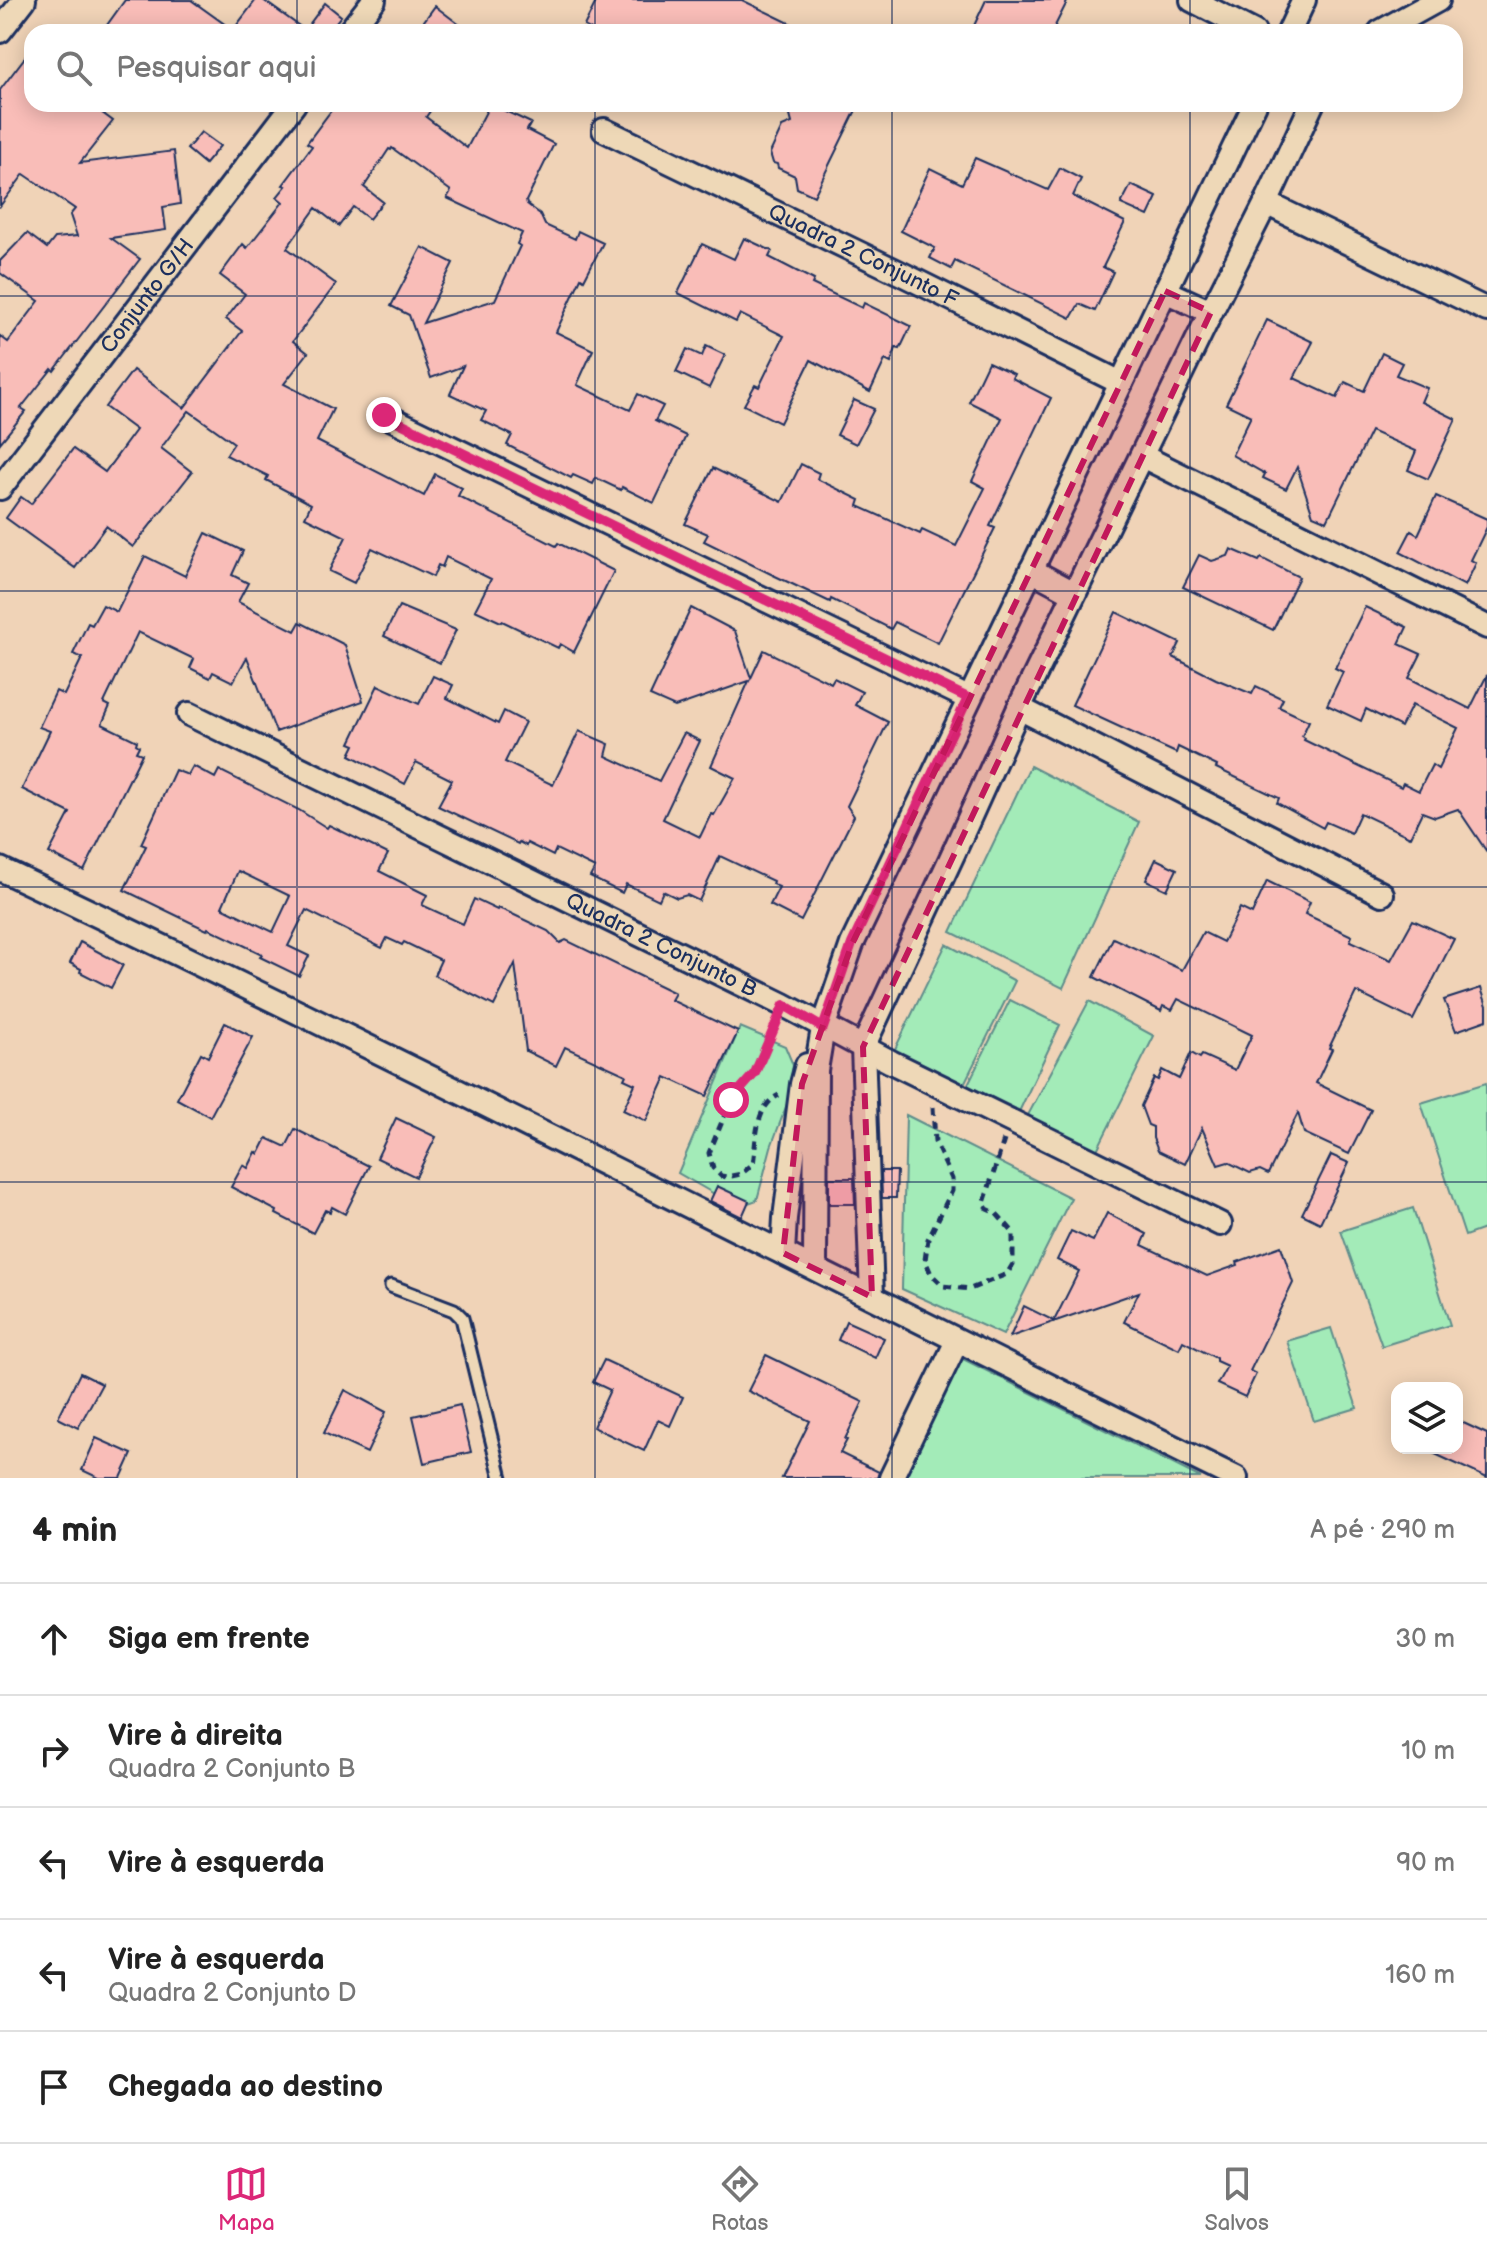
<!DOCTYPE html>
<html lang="pt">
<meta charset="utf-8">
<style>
body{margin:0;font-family:"Balsamiq Sans",sans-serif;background:#f2f2f2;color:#222}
.controls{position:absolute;right:24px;bottom:24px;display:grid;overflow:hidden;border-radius:16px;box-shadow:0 4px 20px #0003}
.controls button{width:72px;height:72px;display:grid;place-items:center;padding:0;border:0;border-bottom:2px solid #e0e0e0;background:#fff;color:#222;font:40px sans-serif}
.stop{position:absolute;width:24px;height:24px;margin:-18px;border:6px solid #db2777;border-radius:50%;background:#fff}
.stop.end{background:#db2777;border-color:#fff;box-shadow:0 2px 8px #0008}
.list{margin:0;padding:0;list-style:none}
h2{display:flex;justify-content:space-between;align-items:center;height:104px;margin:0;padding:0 32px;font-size:34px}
h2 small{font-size:26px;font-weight:400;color:#767676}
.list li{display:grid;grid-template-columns:52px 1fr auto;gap:24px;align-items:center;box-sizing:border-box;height:112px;padding:0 32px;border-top:2px solid #e0e0e0}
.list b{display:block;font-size:30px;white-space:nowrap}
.list p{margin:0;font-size:26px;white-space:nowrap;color:#767676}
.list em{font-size:26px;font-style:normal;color:#767676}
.icon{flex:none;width:44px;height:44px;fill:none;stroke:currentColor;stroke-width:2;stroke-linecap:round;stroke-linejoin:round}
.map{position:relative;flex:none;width:1487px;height:1478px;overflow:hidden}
.search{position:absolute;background:#fff;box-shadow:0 4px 20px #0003;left:24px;right:24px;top:24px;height:88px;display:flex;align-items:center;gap:20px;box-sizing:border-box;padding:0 28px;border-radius:24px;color:#767676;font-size:30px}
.sheet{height:664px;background:#fff}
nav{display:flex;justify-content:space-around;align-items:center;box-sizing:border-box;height:112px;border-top:2px solid #e0e0e0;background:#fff;font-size:22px;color:#767676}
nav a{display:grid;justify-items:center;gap:4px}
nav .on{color:#db2777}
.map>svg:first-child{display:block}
.green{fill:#a3ebb8;stroke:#5f8d8b;stroke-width:2}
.building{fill:#f9bdb8;stroke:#1b2f5e;stroke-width:2;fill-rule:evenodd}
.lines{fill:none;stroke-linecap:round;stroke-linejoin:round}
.lane-casing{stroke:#1b2f5e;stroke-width:17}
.street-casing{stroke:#1b2f5e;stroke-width:28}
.path{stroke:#1b2f5e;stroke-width:5;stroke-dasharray:8 6;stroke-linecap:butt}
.lane{stroke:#eed8b7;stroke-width:11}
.street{stroke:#eed8b7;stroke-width:22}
.route{stroke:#db2777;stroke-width:10}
.marked{fill:#c2185b;fill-opacity:0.2;stroke:#c2185b;stroke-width:6;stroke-dasharray:16 10;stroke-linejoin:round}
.grid{fill:none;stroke:#1b2f5e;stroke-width:2;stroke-opacity:0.55}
.labels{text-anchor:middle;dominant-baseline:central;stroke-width:6;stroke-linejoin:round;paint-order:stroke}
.street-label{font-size:22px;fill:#1b2f5e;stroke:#eed8b7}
</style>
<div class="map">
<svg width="1487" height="1478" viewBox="0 0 1487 1478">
<rect width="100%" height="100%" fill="#f0d3b7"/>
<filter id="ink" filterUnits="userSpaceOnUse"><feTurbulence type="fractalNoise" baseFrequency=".0125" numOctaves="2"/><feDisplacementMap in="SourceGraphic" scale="16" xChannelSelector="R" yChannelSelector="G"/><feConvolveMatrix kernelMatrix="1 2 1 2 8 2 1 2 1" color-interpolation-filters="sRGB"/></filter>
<g filter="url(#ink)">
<g class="green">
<path d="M1030 766 1139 822 1063 988 951 932Z"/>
<path d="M946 944 1015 981 962 1088 893 1053Z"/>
<path d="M1010 1000 1060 1025 1017 1116 966 1088Z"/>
<path d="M1089 1001 1154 1036 1096 1152 1027 1117Z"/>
<path d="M740 1027 785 1046 793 1065 791 1081 787 1104 771 1147 757 1200 737 1207 678 1173Z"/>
<path d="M1486 1083 1487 1228 1465 1236 1421 1103Z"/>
<path d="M906 1115 1071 1198 1003 1335 902 1289Z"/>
<path d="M1413 1208 1450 1325 1382 1346 1341 1231Z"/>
<path d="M1331 1328 1357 1408 1314 1421 1287 1341Z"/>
<path d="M953 1354 1201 1478H894Z"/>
</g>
<g class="building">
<path d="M125 0H191L233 30 256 0H263L305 30 325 3 341 16 328 32H102Z"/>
<path d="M597 0H742L808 32H595L584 26Z"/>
<path d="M986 0H1068L1052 32H971Z"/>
<path d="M435 6 469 32H416Z"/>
<path d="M32 48V104H90L113 121 80 163 174 151 180 204 163 207 166 230 111 238 140 259 54 371 52 369 21 408 26 411 0 443V336L8 342 39 301 0 273V261L27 233 47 248 55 238 77 236 70 215 75 209 24 174 0 206V90Z"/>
<path d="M336 104H435L426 117 467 148 490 104 531 123 527 130 554 144 526 201 527 204 540 214 545 225 575 239 578 231 603 243 584 280 581 278 556 332 593 350 577 385 630 410 638 394 663 406 655 421 686 436 654 503 622 487 621 490 596 478 593 484 573 475 571 478 507 445 512 435 481 420 486 411 450 394 463 366 431 378 409 315 391 306 422 247 453 263 423 323 495 300 520 246 517 244 522 233 447 198 451 191 392 148 391 150 389 149 364 187 383 202 369 219 353 207 339 226 316 208 287 248 336 284 293 341 308 353 284 384 333 409 317 441 424 496 435 474 462 488 458 496 556 546 558 543 614 571 574 652 560 644 558 648 502 621 501 622 475 610 491 579 446 557 442 567 438 565 433 577 372 548 354 583 329 571 346 537 305 517 311 504 266 480 268 476 226 455 234 443 189 411 161 448 192 472 133 547 106 526 75 568 6 518 21 497 31 504 73 449 105 472 136 430 105 407 133 370 184 408 242 331 226 319 245 294 220 275 243 244 247 248 283 202 277 197 286 186 283 185 312 146 307 143Z"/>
<path d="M787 104H859L814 196 797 188 795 176 778 168 777 164 773 163 770 153 782 127 792 123Z"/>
<path d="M201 132 220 146 205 164 187 149Z"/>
<path d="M975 158 1048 190 1060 168 1081 179 1073 196 1125 222 1103 267 1113 272 1095 311 1079 304 1071 318 955 261 951 269 930 258 935 248 901 231 930 168 962 184Z"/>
<path d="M1131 185 1157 197 1148 216 1121 204Z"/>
<path d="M744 238 772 251 769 257 814 280 812 284 862 308 864 303 911 326 900 349 896 348 891 363 885 360 870 392 811 360 780 423 744 405 755 385 759 387 784 336 740 314 736 322 678 293 702 244 734 259Z"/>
<path d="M1267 320 1313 342 1294 378 1337 398 1345 382 1364 391 1382 353 1402 363 1396 375 1427 388 1421 402 1456 419 1428 479 1408 470 1416 451 1371 431 1327 521 1313 515 1297 467 1286 489 1263 478 1265 474 1232 455 1251 416 1226 404Z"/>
<path d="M706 346 725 355 709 388 676 372 687 349 702 356Z"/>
<path d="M988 362 1014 374 1012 378 1051 398 990 526 995 528 938 643 895 622 891 629 831 599 830 602 771 574 704 541 708 534 685 524 713 468 782 502 801 464 819 473 817 479 860 500 858 506 920 534 922 530 956 546 985 488 972 481 1002 418 969 402Z"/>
<path d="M854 400 874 409 856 444 837 435Z"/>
<path d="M1436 496 1487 519V527L1471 560 1476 563 1465 586 1400 552 1411 531 1418 535Z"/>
<path d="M206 533 243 551 232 575 248 583 238 602 295 631 300 622 345 645 363 701 276 732 247 657 233 682 213 672 210 678 190 668 194 659 138 632 104 703 110 706 102 724 137 741 136 744 139 746 136 752 142 754 84 871 49 853 70 813 22 789 50 731 39 727 56 691 64 695 82 658 73 654 88 623 92 625 103 605 117 612 145 556 185 576Z"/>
<path d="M1231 549 1259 561 1261 558 1299 577 1273 630 1183 587 1199 555 1212 561 1228 556Z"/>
<path d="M399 606 456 630 440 663 384 636Z"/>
<path d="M1365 607 1407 627 1399 644 1421 654 1409 678 1470 709 1487 675V852L1458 809 1435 817 1422 812 1410 837 1360 813 1351 833 1326 822 1323 828 1277 803 1279 798 1216 768 1217 766 1178 747 1176 753 1072 705 1116 612 1180 643 1173 657 1216 679 1252 694 1256 686 1283 699 1279 707 1309 721 1302 736 1305 738 1304 740 1401 787 1403 783 1419 791 1432 765 1438 769 1458 728 1412 705 1401 727 1366 709 1361 721 1327 705 1343 672 1335 668Z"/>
<path d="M691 608 735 631 751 678 764 650 831 683 834 678 862 692 855 705 888 722 847 806 854 816 801 921 770 905 779 887 772 884 773 881 720 856 699 901 687 895 677 898 663 891 659 900 626 884 622 893 590 877 595 868 556 849 553 856 527 843 526 846 519 842 518 844 438 806 452 780 416 762 405 784 350 755 355 745 350 743 378 685 419 704 433 676 453 685 447 698 498 724 504 711 525 722 505 762 553 785 579 731 609 744 606 756 659 781 684 733 700 741 663 819 700 837 711 814 714 815 735 778 711 766 749 681 675 707 650 696Z"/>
<path d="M193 766 215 778 219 770 299 810 327 828 329 825 388 854 379 871 427 895 422 905 463 924 474 899 497 910 498 908 508 912 548 931 560 943 566 940 675 993 671 1000 738 1032 707 1096 666 1077 646 1121 623 1110 635 1084 624 1079 626 1075 565 1047 556 1066 526 1051 515 964 494 1006 434 975 441 960 404 942 402 945 387 938 382 948 306 910 288 946 309 956 299 976 260 957 262 954 208 928 207 930 190 922 124 890 146 846 141 844 175 770 188 775ZM238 871 290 896 273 932 222 907Z"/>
<path d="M1156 859 1177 869 1167 890 1146 880Z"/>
<path d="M1267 881 1310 902 1305 914 1352 936 1350 941 1391 960 1413 920 1454 939 1413 1020 1356 992 1329 1048 1332 1049 1316 1083 1371 1110 1349 1154 1304 1133 1298 1113 1268 1174 1260 1170 1250 1173 1228 1162 1218 1165 1202 1128 1185 1164 1158 1151 1153 1138V1127L1148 1125 1145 1117 1141 1106 1154 1078 1158 1080 1162 1070 1179 1079 1191 1053 1200 1058 1202 1055 1235 1070 1252 1035 1178 999 1172 1010 1163 1006 1161 1011 1094 977 1113 938 1182 970 1203 932 1223 942 1240 908 1252 914Z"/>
<path d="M80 942 123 965 111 988 80 972 81 969 70 963Z"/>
<path d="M1481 988 1487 1006V1020L1456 1031 1444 1000Z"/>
<path d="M225 1023 253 1037 210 1117 177 1099 201 1053 208 1057Z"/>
<path d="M396 1118 436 1137 416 1177 377 1158Z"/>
<path d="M295 1129 369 1166 345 1214 332 1207 330 1212 325 1210 313 1233 276 1214 277 1211 231 1187 243 1165 248 1168 256 1152 259 1154 267 1138 286 1147Z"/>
<path d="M1331 1155 1349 1163 1320 1223 1302 1214Z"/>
<path d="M881 1171H897L896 1198H882Z"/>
<path d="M829 1178H854L855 1204H829Z"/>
<path d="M717 1186 749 1201 742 1217 710 1201Z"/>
<path d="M1107 1213 1147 1234 1142 1245 1207 1276 1238 1265 1237 1262 1281 1246 1293 1283 1250 1371 1256 1374 1245 1397 1217 1384 1227 1366 1216 1361V1358L1183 1341 1179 1349 1124 1322 1139 1292 1010 1337 1024 1306 1054 1321 1079 1271 1057 1260 1071 1231 1093 1241Z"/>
<path d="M846 1321 884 1338 875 1358 838 1340Z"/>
<path d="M766 1355 863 1402 845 1439 847 1440 840 1453 879 1472 877 1478H782L810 1421 748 1391Z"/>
<path d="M604 1360 683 1397 670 1426 658 1420 644 1451 593 1427 610 1390 593 1382Z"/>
<path d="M80 1373 102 1384 78 1428 58 1418Z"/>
<path d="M345 1390 386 1412 367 1453 324 1433Z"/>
<path d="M460 1405 471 1452 424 1463 413 1416Z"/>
<path d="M1457 1420 1487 1434V1478L1422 1448H1457Z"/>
<path d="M96 1438 132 1454 121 1478H99L82 1470Z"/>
</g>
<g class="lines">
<defs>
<path id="lane" d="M391 1286 454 1310 462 1318 501 1478"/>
<g id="street">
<path d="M1192 0 1254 32"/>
<path d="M0 31 24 0"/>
<path d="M349 32 374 0"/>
<path d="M1289 32 1304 0"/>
<path d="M1380 32 1438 0"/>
<path id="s1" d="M604 130 902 274 1121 383"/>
<path d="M1266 203 1487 310"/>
<path d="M1165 291 1211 312"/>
<path d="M384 415 968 698"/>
<path d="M1142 456 1487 627"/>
<path id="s2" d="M0 488 294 104"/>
<path d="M1031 570 1074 593"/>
<path d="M1019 708 1382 894"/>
<path id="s3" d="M189 714 784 1005 891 1062 1220 1224"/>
<path d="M0 869C415 1065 824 1276 1236 1478"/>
<path d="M783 1253 785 1218 802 1084 807 1065"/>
<path d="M815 1267 816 1070 823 1028 852 944 1255 104"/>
<path d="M872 1297 863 1047 954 852 1019 708 1211 312 1266 203 1312 104"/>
<path d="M891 1478 957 1341"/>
</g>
</defs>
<use href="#lane" class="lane-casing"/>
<use href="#street" class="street-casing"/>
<g class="path">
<path d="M775 1026 755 1073 731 1100 709 1153 713 1168 721 1176 727 1177 741 1174 753 1164C757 1140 754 1107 779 1095"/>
<path d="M933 1107 935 1142 952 1179V1191L928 1239 925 1260 931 1274 943 1286 970 1289 1007 1274 1013 1264V1232L996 1213 987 1209 984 1203 1004 1140"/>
</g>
<use href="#lane" class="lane"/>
<use href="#street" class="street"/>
</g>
</g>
<g class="lines" filter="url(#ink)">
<path class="route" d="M384 415 968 698 852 944 823 1028 784 1005 755 1073 731 1100"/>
</g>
<path class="marked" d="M1165 291 1211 312 863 1047 872 1297 783 1253 802 1084 852 944Z"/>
<path class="grid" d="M297 0V32M595 0V32M892 0V32M1190 0V32M297 104V1478M595 104V1478M892 104V1478M1190 104V1478M0 296H1487M0 591H1487M0 887H1487M0 1182H1487"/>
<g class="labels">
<g class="street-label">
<text stroke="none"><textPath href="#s1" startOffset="288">Quadra 2 Conjunto F</textPath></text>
<text stroke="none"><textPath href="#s2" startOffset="242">Conjunto G/H</textPath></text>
<text stroke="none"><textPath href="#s3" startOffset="526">Quadra 2 Conjunto B</textPath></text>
</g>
</g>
</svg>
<div class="controls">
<button><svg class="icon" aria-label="layers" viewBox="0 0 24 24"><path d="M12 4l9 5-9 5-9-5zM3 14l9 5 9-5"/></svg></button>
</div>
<div class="stop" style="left:731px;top:1100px"></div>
<div class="stop end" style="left:384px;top:415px"></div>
<div class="search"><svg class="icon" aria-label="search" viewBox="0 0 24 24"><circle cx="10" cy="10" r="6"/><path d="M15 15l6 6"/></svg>Pesquisar aqui</div>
</div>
<section class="sheet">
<h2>4 min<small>A pé · 290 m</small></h2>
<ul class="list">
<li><svg class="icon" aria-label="ahead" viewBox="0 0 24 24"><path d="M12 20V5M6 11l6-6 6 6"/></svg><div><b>Siga em frente</b></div><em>30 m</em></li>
<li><svg class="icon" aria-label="right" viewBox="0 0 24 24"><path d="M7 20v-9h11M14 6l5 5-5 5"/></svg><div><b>Vire à direita</b><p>Quadra 2 Conjunto B</p></div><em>10 m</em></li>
<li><svg class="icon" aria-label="left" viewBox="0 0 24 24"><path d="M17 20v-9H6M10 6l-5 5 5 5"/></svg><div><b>Vire à esquerda</b></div><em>90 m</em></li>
<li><svg class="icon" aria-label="left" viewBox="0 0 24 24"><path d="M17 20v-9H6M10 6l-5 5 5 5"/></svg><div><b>Vire à esquerda</b><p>Quadra 2 Conjunto D</p></div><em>160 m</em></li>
<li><svg class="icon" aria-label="arrive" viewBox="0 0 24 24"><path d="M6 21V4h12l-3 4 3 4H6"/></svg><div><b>Chegada ao destino</b></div></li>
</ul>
</section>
<nav>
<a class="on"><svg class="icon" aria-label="map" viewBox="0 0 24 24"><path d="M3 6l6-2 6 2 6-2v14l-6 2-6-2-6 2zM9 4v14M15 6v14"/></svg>Mapa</a>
<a><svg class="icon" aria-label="directions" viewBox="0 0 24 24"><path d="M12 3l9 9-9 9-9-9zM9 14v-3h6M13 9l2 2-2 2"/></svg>Rotas</a>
<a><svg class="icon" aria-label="saved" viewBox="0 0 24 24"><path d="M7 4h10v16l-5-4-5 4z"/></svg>Salvos</a>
</nav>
